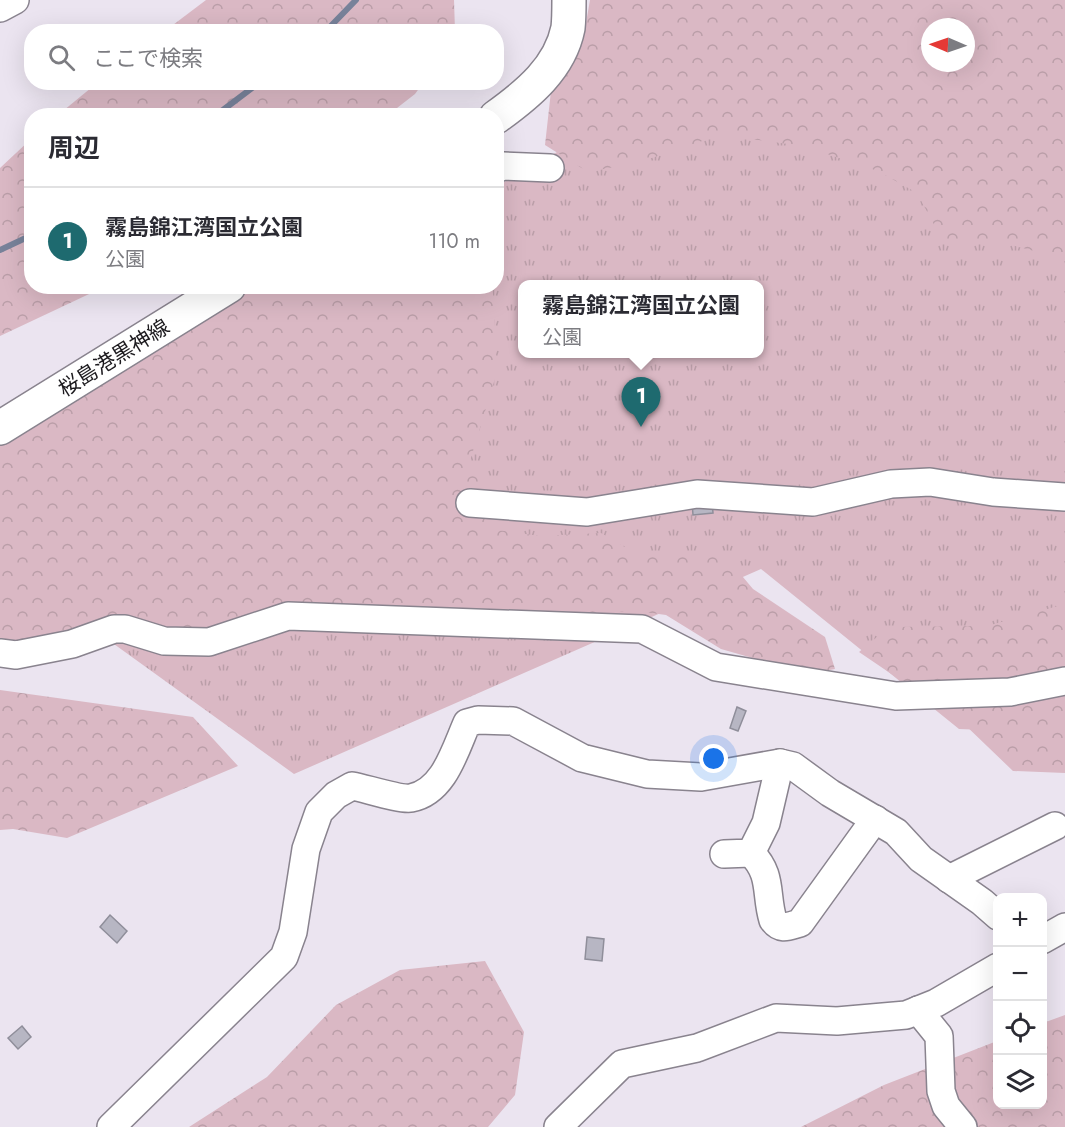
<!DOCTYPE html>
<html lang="ja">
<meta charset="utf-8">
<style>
body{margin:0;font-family:Jost,"Noto Sans JP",sans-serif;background:#f7f7f7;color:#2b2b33}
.controls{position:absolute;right:18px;bottom:18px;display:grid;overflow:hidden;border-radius:12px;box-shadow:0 6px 24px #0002}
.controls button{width:54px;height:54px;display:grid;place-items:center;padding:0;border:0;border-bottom:2px solid #e1e1e2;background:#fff;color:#2b2b33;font:30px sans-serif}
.compass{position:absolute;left:921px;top:18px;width:54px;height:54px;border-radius:50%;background:#fff;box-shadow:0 6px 24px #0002;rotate:272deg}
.you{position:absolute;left:714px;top:759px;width:21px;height:21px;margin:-15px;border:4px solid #fff;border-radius:50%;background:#1a73e8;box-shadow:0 0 0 9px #1a73e833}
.badge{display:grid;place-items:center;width:39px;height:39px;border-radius:50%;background:#1e6a6f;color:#fff;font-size:20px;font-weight:700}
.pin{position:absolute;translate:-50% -50px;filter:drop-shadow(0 2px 3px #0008)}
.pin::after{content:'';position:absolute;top:32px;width:21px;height:18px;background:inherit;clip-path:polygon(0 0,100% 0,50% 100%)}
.popup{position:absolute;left:518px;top:280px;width:246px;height:78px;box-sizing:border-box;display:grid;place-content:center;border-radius:12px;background:#fff;filter:drop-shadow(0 2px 4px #0005);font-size:20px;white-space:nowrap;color:#7c7c81}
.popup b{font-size:22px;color:#2b2b33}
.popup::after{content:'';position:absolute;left:50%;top:100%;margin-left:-12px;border:12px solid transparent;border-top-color:#fff}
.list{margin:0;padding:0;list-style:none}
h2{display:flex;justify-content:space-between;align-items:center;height:78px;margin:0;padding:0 24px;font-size:26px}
h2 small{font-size:20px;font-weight:400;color:#7c7c81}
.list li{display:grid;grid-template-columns:39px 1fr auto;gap:18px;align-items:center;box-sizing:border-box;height:108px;padding:0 24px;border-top:2px solid #e1e1e2}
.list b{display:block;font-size:22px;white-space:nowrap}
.list p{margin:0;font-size:20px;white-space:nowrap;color:#7c7c81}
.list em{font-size:20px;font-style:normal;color:#7c7c81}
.icon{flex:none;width:33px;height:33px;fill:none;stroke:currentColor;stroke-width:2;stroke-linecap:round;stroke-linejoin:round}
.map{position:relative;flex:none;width:1065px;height:1127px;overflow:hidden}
.search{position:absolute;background:#fff;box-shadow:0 6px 24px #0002;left:24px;top:24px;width:480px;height:66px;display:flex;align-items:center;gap:15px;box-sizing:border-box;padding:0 21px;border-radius:24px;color:#7c7c81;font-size:22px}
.panel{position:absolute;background:#fff;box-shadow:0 6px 24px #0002;left:24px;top:108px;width:480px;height:186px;border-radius:24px}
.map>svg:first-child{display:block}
.grass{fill:url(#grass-tufts);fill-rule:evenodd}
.forest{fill:url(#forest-crowns);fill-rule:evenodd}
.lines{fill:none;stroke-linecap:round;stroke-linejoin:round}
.stream{stroke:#78829a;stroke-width:6}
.building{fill:#b7b6c3;stroke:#8f8e9a;stroke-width:1.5}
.minor-casing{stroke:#89838e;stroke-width:30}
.major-casing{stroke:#89838e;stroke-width:36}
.minor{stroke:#fff;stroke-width:27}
.major{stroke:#fff;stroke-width:33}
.labels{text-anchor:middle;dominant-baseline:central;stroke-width:5;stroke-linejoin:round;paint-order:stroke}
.street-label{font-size:21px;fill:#1c1a1e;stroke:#fff}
</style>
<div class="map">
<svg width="1065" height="1127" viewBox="0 0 1065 1127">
<defs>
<pattern id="grass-tufts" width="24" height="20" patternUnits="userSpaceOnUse" patternTransform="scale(1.5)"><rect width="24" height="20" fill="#dab8c4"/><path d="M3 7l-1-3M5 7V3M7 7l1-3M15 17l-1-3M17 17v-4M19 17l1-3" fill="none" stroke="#ba9ea8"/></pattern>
<pattern id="forest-crowns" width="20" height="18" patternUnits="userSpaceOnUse" patternTransform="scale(1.5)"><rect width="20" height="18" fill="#dab8c4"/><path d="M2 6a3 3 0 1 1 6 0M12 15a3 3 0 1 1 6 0" fill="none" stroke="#ba9ea8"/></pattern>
</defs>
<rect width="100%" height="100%" fill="#ebe4f0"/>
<path class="grass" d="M1065 0V733L959 729 761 569 294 774 46 595 360 287 496 286 497 186 814 7ZM930 27H966V63H930ZM522 284H760V354H522Z"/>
<g class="forest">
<path d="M206 0H454L455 31H165Z"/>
<path d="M590 0H1065V259L996 241 944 243 917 193 878 171 803 146 720 135 640 162 588 172 545 145 551 91 583 40ZM930 27H966V63H930Z"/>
<path d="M97 83V82L423 83 415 94 388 115H58Z"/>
<path d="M31 139 32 286 104 287 0 336V168Z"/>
<path d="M491 286 493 294 497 372 470 461 488 485 483 518 497 530 540 536 601 533 640 556 682 553 727 558 753 589 825 637 835 669 808 674 721 649 666 615 629 610 588 619 219 630 177 636 127 620 94 621 71 638 0 646V439L252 287Z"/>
<path d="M1065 604V773L1013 771 962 722 859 652 889 627 987 626Z"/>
<path d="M0 690 193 717 238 766 67 838 13 829 0 830Z"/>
<path d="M485 961 524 1032 515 1095 488 1127H189L267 1077 336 1005 400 970Z"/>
<path d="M1065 1015V1127H801L884 1085 997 1041 998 1104H1042L1043 1023Z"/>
</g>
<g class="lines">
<g class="stream">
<path d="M325 32 356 0"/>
<path d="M215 116 260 82"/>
<path d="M0 250 32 235"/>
</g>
</g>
<g class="building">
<path d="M712 501 713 513 693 515 692 502Z"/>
<path d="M737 707 746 711 738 731 730 728Z"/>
<path d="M110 915 127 931 117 943 100 927Z"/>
<path d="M587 937 604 939 602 961 585 959Z"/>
<path d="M22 1026 31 1037 18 1049 8 1038Z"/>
</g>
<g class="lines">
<defs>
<g id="minor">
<path d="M0 8 15 0"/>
<path d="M496 169 503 166 550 168"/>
<path d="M470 503 587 512 697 494 813 502 891 484 930 482 993 492 1065 497"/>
<path d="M0 653 16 655 72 644 114 629H125L164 641 209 642 288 616 642 629 716 667 896 696 1010 692 1065 681"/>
<path d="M751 853C773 875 765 894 773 920 781 931 789 926 800 923L875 819"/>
<path d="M724 854 751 853 766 823 780 763"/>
<path d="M949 879 1055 826"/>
<path d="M1042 940 1065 927"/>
<path d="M918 1010 939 1036 941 1091 946 1106 963 1127"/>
<path d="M111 1127 284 957 293 932 306 849 319 812 336 795 352 786C364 788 401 800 411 798 444 792 455 750 467 723L478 720 513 721 582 758 647 774 701 777 780 763 793 766 830 793 896 832 921 859 982 902 998 916"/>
<path d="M558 1127 622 1064 697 1048 776 1018 837 1021 906 1015 936 1003 998 967"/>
</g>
<g id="major">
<path d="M496 117C528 94 560 68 568 28 569 19 569 9 569 0"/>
<path d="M0 428 229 286"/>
</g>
</defs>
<use href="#minor" class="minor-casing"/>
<use href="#major" class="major-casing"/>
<use href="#minor" class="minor"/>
<use href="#major" class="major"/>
</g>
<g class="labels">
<g class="street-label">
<text transform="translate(114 358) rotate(-32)">桜島港黒神線</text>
</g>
</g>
</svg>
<div class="controls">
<button>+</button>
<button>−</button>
<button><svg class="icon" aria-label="locate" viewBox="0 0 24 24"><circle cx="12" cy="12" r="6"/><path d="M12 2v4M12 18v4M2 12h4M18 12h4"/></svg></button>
<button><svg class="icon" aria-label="layers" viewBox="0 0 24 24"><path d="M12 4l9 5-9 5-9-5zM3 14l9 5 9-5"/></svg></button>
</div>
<svg class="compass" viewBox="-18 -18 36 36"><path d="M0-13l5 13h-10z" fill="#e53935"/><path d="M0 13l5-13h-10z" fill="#7c7c81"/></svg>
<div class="you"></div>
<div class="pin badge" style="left:641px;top:427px">1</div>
<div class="popup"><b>霧島錦江湾国立公園</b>公園</div>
<div class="search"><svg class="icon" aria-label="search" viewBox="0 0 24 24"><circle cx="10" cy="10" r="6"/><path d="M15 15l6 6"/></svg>ここで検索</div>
<section class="panel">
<h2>周辺<small></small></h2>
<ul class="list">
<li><span class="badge">1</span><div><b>霧島錦江湾国立公園</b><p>公園</p></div><em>110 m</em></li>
</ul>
</section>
</div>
